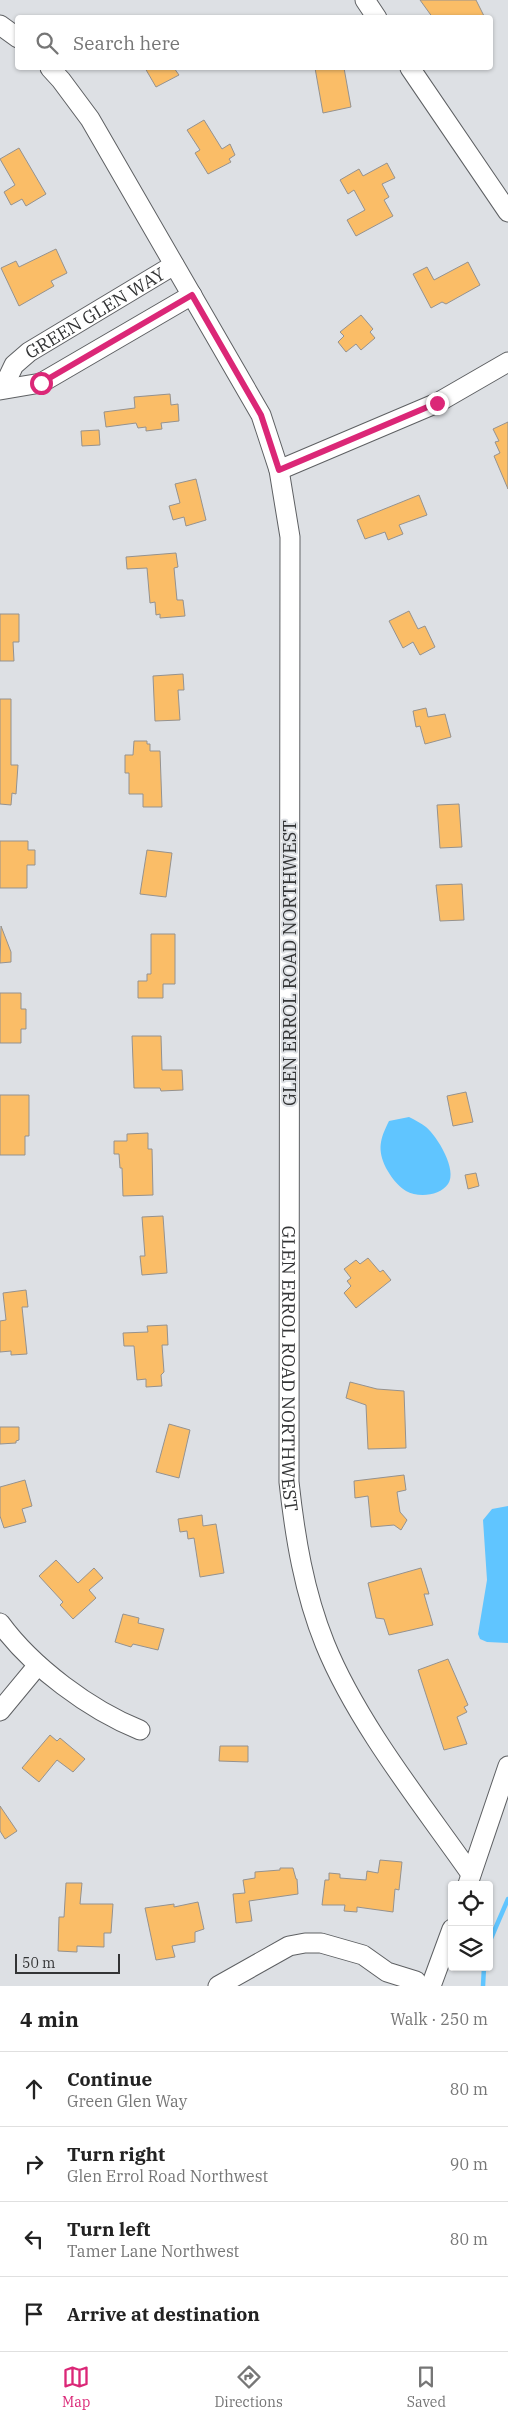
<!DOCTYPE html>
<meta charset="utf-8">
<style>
body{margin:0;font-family:"IBM Plex Serif",serif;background:#f2f2f2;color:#222}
.controls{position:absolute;right:15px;bottom:15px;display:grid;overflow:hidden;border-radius:5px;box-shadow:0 1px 4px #0004}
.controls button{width:45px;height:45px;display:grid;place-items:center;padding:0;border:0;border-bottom:1px solid #e0e0e0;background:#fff;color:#222;font:25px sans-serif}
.scale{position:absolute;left:15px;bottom:12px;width:105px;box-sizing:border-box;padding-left:5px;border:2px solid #333435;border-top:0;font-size:14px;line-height:18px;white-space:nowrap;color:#333435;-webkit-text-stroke:4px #dde0e4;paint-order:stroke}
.stop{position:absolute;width:15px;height:15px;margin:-11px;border:4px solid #db2777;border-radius:50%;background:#fff}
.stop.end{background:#db2777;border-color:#fff;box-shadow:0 1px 5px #0008}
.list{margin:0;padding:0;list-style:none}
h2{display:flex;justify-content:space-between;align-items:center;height:65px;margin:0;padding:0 20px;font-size:21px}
h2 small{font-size:16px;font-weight:400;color:#767676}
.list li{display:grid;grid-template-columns:32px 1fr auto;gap:15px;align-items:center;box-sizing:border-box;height:75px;padding:0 20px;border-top:1px solid #e0e0e0}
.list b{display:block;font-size:19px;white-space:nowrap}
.list p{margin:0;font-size:16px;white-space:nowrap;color:#767676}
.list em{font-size:16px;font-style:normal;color:#767676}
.icon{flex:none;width:28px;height:28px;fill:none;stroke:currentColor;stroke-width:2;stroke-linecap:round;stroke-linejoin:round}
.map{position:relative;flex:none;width:508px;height:1986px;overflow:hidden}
.search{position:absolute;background:#fff;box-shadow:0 1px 4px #0004;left:15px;right:15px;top:15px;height:55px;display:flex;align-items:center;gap:12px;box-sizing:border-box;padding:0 18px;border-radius:5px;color:#767676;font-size:19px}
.sheet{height:365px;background:#fff}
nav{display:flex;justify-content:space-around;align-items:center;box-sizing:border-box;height:70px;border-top:1px solid #e0e0e0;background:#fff;font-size:14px;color:#767676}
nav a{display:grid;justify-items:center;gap:2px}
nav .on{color:#db2777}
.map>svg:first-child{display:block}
.water{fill:#60c5ff}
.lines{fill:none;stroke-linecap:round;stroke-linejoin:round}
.stream{stroke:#60c5ff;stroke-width:4.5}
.building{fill:#fabd67;stroke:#95928f}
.minor-casing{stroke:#5e6063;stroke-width:21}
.minor{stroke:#fff;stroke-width:19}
.route{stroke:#db2777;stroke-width:6}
.labels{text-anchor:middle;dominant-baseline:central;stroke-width:4;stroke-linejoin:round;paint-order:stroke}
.street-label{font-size:18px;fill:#333435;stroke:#dde0e4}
</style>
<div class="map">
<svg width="508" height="1986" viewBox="0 0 508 1986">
<rect width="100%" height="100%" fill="#dde0e4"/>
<g class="water">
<path d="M409 1117C415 1120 421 1123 426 1127 437 1136 458 1170 448 1184 440 1196 418 1198 406 1191 397 1185 391 1177 386 1168 377 1149 380 1139 389 1121Z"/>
<path d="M508 1506V1643L487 1642 480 1639 478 1634 487 1580 483 1520 492 1509Z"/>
</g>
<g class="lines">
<g class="stream">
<path d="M489 1943 508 1899"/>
<path d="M483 1986 484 1967"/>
</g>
</g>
<g class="building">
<path d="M420 0H476L485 18H433Z"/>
<path d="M145 68H174L179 75 156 87Z"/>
<path d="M315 68H344L351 107 323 113Z"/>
<path d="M204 120 222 149 230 144 235 155 229 159 231 162 208 174 195 153 200 150 187 130Z"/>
<path d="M19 148 46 194 26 206 22 199 11 205 4 192 15 185 0 159Z"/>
<path d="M387 163 395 178 382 184 389 197 384 200 393 216 356 236 347 220 365 210 354 190 348 194 340 180 359 169 363 176Z"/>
<path d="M56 249 67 273 51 281 54 286 19 306 1 268 16 261 19 267Z"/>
<path d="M468 262 480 285 446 304 442 302 431 308 413 274 427 267 434 280Z"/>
<path d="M361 315 373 329 370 332 375 338 361 350 356 344 346 352 338 342 344 336 340 332Z"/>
<path d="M170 394 171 405 178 404 179 421 161 423 162 429 146 431V427L138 428 136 423 106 427 104 412 135 408 134 397Z"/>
<path d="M508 422V489L494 456 500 453 495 442 499 441 493 429Z"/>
<path d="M99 430 100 445 82 446 81 431Z"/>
<path d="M196 479 206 520 186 526 184 517 173 520 169 506 180 503 175 484Z"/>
<path d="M419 495 427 515 399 525 403 534 388 540 385 532 365 539 357 520Z"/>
<path d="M176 553 178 567 174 568 177 600H183L185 616 160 618V614L156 615 155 602 150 603 147 568 127 569 126 557Z"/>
<path d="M409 611 418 629 425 626 435 647 420 655 413 642 403 648 389 621Z"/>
<path d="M0 614H19V642H13L14 661H0Z"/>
<path d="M183 674 184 690H178L180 720 155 721 153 676Z"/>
<path d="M0 699H11V765H18L16 794 12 793 11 805 0 804Z"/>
<path d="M426 708 428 717 445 714 451 737 425 744 420 726 416 727 413 711Z"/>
<path d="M134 741H147V744H150V751H160L162 807H143V794H129V773H125V755H133Z"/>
<path d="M459 804 462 847 440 848 437 805Z"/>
<path d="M0 841H28V850H35V865H27V888H0Z"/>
<path d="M147 850 172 853 166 897 140 894Z"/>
<path d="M462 884 464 920 440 921 436 885Z"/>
<path d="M1 926 11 952V962L0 963Z"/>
<path d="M151 934H175V984H163V998H138V981H147V974H151Z"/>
<path d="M0 993H21V1009H26V1029H21V1043H0Z"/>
<path d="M132 1036H161L162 1070H182L183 1090 161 1091 160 1088H134Z"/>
<path d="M466 1092 473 1122 453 1126 447 1096Z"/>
<path d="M0 1095H29V1136H25V1155H0Z"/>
<path d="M148 1133V1149H152L153 1195 123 1196 122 1168H120L119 1154H114V1141H127V1134Z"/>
<path d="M476 1173 479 1186 468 1189 465 1175Z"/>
<path d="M163 1216 167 1273 142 1275 140 1256H145L142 1217Z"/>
<path d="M368 1258 380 1272 383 1270 391 1280 356 1308 344 1293 351 1286 347 1281 351 1278 344 1269 356 1260 360 1264Z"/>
<path d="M26 1290 28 1307H22L27 1354 11 1355V1351L0 1352V1321L6 1320 3 1293Z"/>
<path d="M167 1325 168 1345H162L164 1372 161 1375 162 1386 146 1387V1379L137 1380 134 1346H124L123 1333 148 1332 147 1326Z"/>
<path d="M350 1382 377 1389 404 1391 406 1448 368 1449 366 1405 346 1398Z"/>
<path d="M169 1424 190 1430 179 1478 156 1472Z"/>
<path d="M0 1427H19V1440L16 1441V1443L0 1444Z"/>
<path d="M404 1475 406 1490 397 1492 400 1512 407 1520 401 1530 394 1525 371 1527 368 1496 355 1498 354 1481Z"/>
<path d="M25 1480 32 1506 22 1509 26 1522 4 1528 0 1516V1487Z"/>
<path d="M202 1515 203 1526 216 1524 224 1573 200 1577 194 1538 188 1539 187 1531 180 1532 178 1519Z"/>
<path d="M56 1560 78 1583 94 1568 103 1578 89 1590 96 1598 73 1619 60 1605 63 1602 39 1576Z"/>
<path d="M421 1568 429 1594H424L433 1625 389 1635 384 1619 376 1618 368 1583Z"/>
<path d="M123 1614 139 1618 138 1623 164 1629 158 1650 133 1644 131 1647 115 1642Z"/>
<path d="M448 1659 468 1705 464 1707 467 1712 457 1717 467 1744 444 1750 418 1670Z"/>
<path d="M50 1735 57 1741 60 1738 85 1759 73 1772 57 1760 39 1782 22 1768Z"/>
<path d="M220 1746H248V1762L219 1761Z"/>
<path d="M0 1806 17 1831 5 1839 0 1831Z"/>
<path d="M380 1860 402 1862 399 1890 395 1889 393 1912 357 1907V1912L344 1911 345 1905H322L325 1880H329V1873L340 1874V1878L366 1880 367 1871 378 1873Z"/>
<path d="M280 1868H293L296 1879H297L298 1894 249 1901 252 1921 236 1923 233 1894 245 1893 243 1880 255 1878V1872L280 1870Z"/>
<path d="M66 1883H82L80 1904H113L111 1933H104V1947L77 1946V1952L58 1951 59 1917H64Z"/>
<path d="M198 1902 204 1929 195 1932V1942L172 1946 175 1957 156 1960 145 1908 174 1904V1907Z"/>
</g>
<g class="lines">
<defs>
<g id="minor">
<path d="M365 0 377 18"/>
<path d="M0 25 18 38"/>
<path id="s1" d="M50 68 61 80 90 119 261 415 279 470 290 537 289 1482C295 1537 304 1592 325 1644 357 1723 422 1804 471 1874"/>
<path d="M410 68 508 212"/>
<path id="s2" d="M3 388 14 365 29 352 174 265"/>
<path d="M0 390 41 383 192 295"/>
<path d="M279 470 437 403 508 362"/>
<path d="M0 1623C32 1667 90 1710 140 1730"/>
<path d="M0 1711 38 1665"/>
<path d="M468 1884 508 1766"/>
<path d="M218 1986 289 1946 305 1943H321L363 1955 387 1972 416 1981 419 1986"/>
<path d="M431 1986 452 1929"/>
</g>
</defs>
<use href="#minor" class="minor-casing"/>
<use href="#minor" class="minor"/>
</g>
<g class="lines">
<path class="route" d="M41 383 192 295 261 415 279 470 437 403"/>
</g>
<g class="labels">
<g class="street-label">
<text stroke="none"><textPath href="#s2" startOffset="122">GREEN GLEN WAY</textPath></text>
<text transform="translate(289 963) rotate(-90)">GLEN ERROL ROAD NORTHWEST</text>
<text stroke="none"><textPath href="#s1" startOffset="1364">GLEN ERROL ROAD NORTHWEST</textPath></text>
</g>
</g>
</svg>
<div class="controls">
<button><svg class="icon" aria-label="locate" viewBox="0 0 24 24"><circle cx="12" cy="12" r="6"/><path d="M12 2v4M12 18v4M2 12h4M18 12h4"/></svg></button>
<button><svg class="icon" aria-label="layers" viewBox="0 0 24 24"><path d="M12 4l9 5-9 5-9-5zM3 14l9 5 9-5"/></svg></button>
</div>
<div class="scale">50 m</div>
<div class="stop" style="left:41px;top:383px"></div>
<div class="stop end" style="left:437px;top:403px"></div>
<div class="search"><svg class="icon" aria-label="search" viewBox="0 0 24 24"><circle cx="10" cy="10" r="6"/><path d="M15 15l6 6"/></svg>Search here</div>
</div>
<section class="sheet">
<h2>4 min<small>Walk · 250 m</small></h2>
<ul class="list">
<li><svg class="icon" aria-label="ahead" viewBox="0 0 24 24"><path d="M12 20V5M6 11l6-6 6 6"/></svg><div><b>Continue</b><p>Green Glen Way</p></div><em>80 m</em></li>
<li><svg class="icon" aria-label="right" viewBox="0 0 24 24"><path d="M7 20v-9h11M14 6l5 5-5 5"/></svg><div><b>Turn right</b><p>Glen Errol Road Northwest</p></div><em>90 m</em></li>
<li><svg class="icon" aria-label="left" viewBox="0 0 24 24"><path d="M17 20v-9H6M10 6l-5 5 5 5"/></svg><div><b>Turn left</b><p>Tamer Lane Northwest</p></div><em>80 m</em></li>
<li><svg class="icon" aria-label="arrive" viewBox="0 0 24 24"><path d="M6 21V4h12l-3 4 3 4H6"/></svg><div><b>Arrive at destination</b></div></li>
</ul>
</section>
<nav>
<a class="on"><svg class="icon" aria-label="map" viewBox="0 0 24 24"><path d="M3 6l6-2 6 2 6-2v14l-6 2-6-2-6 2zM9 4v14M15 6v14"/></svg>Map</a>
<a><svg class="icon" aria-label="directions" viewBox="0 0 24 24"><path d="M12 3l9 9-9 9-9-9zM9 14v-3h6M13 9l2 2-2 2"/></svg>Directions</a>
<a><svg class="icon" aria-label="saved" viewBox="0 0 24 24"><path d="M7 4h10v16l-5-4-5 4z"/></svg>Saved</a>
</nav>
